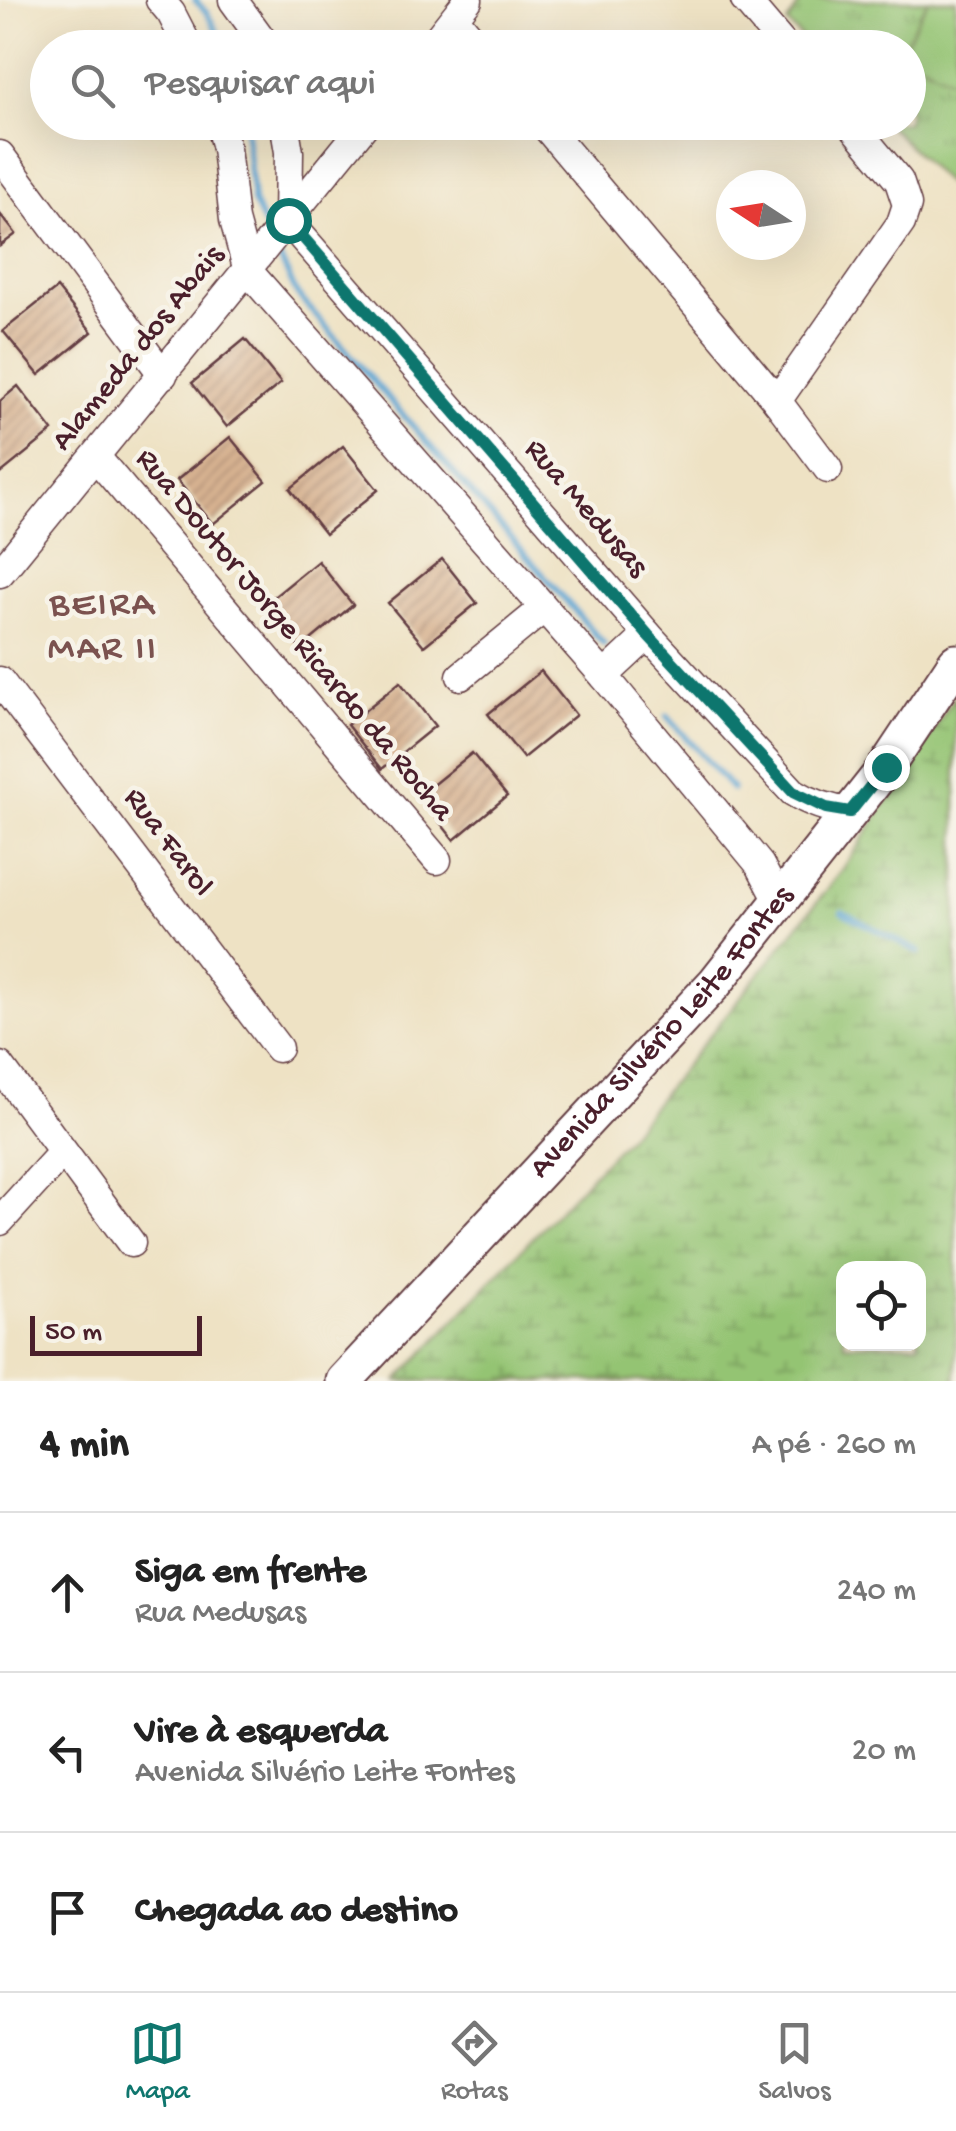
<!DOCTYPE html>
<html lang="pt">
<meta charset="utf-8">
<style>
body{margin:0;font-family:"Gochi Hand",sans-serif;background:#f6f6f6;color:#222}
.controls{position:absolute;right:30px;bottom:30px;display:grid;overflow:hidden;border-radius:20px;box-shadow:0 10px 40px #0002}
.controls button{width:90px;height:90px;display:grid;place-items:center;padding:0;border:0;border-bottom:2px solid #e0e0e0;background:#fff;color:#222;font:50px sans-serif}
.compass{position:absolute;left:716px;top:170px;width:90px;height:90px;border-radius:50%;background:#fff;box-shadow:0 10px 40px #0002;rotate:282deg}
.scale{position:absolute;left:30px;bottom:25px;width:172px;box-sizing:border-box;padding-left:10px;border:5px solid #4a1f2b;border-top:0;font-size:28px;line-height:35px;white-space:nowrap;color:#4a1f2b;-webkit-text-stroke:8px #f7f3e8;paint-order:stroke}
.stop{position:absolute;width:30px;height:30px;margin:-22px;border:8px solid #0f766e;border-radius:50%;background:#fff}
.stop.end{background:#0f766e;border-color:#fff;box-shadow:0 2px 10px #0008}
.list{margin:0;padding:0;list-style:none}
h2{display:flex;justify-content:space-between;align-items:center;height:130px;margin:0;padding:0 40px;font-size:42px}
h2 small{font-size:32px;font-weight:400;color:#767676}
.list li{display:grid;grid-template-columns:65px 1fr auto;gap:30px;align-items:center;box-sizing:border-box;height:160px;padding:0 40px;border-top:2px solid #e0e0e0}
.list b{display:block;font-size:38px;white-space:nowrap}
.list p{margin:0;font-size:32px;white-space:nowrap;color:#767676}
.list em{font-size:32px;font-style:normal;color:#767676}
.icon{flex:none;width:55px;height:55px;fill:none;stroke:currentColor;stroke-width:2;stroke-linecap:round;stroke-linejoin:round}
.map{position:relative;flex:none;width:956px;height:1381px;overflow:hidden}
.search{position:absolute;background:#fff;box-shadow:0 10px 40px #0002;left:30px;right:30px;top:30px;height:110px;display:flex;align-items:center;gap:25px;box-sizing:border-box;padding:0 35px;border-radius:55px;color:#767676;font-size:38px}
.sheet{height:610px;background:#fff}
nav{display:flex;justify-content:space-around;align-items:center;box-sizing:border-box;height:140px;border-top:2px solid #e0e0e0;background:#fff;font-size:28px;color:#767676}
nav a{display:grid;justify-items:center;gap:5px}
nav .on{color:#0f766e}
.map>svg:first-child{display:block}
.grass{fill:url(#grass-tufts);stroke:#6f724f;stroke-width:2.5}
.wetland{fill:url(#wetland-marsh);stroke:#6f724f;stroke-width:2.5;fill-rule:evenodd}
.garden{fill:#94c473;stroke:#6f724f;stroke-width:2.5}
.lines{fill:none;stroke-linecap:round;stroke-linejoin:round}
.stream{stroke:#5ba4d2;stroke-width:6}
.building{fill:url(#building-hatch)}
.minor-casing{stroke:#633c42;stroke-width:31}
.major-casing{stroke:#633c42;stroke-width:39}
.minor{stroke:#fff;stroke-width:28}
.major{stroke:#fff;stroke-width:35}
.route{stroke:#0f766e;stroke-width:12}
.labels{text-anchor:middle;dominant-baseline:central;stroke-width:9;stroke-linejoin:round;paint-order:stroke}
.street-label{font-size:32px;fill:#4a1f2b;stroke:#f7f3e8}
.quarter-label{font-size:38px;letter-spacing:2.5px;fill:#7b524f;stroke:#f7f3e8}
</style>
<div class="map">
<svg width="956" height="1381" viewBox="0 0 956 1381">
<defs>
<pattern id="grass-tufts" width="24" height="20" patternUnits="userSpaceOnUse" patternTransform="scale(2.5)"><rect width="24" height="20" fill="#94c473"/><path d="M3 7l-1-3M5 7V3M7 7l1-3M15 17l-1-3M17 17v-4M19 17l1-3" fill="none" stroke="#7b9f5f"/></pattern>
<pattern id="wetland-marsh" width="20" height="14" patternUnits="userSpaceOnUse" patternTransform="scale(2.5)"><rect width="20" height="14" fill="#94c473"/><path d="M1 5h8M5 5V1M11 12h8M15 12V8" fill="none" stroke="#7b9f5f"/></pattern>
<pattern id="building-hatch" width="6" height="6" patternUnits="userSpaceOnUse" patternTransform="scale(2.5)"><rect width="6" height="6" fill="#d7b291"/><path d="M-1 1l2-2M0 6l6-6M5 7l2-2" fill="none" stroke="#b09077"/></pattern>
</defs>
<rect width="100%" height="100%" fill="#f7f3e8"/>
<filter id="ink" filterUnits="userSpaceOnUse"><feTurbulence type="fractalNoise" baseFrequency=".01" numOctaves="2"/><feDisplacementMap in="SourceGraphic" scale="20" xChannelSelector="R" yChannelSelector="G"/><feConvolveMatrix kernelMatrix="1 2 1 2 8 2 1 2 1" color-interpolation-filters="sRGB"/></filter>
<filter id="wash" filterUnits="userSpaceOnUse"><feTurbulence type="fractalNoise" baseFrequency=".0048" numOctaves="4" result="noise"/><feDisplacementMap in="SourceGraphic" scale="40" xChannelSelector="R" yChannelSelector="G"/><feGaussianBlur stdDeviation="2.25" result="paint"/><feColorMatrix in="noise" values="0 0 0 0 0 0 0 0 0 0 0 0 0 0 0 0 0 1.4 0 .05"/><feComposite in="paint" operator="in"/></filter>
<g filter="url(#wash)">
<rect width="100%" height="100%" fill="#eee2c4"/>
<path class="grass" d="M802 0H956V190L945 182 886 123 908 122V48L811 47 787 23Z"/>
<path class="wetland" d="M956 695V1381H397L626 1139 842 871ZM844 1268H918V1344H844Z"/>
<path class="garden" d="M928 0H956V82L909 57 908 48 903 47Z"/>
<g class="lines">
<g class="stream">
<path d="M195 0 207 13 226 48"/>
<path d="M245 122 253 202 268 233"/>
<path d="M275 248 297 294 604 644"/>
<path d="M667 716 732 789"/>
<path d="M842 912 919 952"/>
</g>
</g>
<g id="blocks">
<g class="building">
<path d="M0 214 16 234 0 246Z"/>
<path d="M57 288 92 332 39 375 3 331Z"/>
<path d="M245 339 281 383 227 427 192 383Z"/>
<path d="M18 386 53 431 0 474V401Z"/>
<path d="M230 437 266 481 213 524 177 480Z"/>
<path d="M343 446 378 490 325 534 290 489Z"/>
<path d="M442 559 477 603 424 646 388 603Z"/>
<path d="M318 561 353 605 300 649 264 605Z"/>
<path d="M541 671 576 715 523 758 488 714Z"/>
<path d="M400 682 435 726 382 769 347 725Z"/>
<path d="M472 753 507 796 454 840 419 796Z"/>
</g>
</g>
</g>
<g filter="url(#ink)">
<use href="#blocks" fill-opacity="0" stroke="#633c42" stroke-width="2.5"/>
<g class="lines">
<defs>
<g id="minor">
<path d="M160 0 171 13 189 48"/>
<path d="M233 0 268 48"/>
<path d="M745 0 786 48"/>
<path d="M455 19 479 48"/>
<path d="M430 48 468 0"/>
<path d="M219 122 226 148 234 220 248 271 604 676 760 865 779 901"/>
<path d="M284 122 289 152 288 221 648 635 793 792C812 804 829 809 850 812"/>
<path d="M542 122 777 401 828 469"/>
<path d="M0 155 163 375"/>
<path d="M777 401 901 223 907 205 899 181 850 122"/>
<path d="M96 457 437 860"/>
<path d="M0 573 367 122"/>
<path d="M461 676 543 609"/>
<path d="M604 676 648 635"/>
<path d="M0 681 278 1048"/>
<path d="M0 1066 131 1243"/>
<path d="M0 1221 62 1153"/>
</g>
<g id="major">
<path id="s1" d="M344 1381 715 983 886 767 956 662"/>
</g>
</defs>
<use href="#minor" class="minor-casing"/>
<use href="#major" class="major-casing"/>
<use href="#minor" class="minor"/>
<use href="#major" class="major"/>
</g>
</g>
<g class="lines" filter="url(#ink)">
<path class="route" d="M288 220 648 635 793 792 826 808 850 812 886 767"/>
</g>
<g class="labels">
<g class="street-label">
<text transform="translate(139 349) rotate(-51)">Alameda dos Abais</text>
<text transform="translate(585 509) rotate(49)">Rua Medusas</text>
<text transform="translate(293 636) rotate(50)">Rua Doutor Jorge Ricardo da Rocha</text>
<text transform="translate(167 843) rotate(53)">Rua Farol</text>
<text stroke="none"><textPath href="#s1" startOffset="472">Avenida Silvério Leite Fontes</textPath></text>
</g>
<g class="quarter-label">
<text x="103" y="606">BEIRA<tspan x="103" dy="44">MAR II</tspan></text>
</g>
</g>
</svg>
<div class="controls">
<button><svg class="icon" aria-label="locate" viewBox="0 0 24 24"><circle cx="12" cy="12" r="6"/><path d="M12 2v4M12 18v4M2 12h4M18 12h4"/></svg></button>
</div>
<svg class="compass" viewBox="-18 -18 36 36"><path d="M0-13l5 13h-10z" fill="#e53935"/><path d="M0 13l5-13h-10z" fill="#767676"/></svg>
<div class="scale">50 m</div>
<div class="stop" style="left:288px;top:220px"></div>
<div class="stop end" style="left:886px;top:767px"></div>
<div class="search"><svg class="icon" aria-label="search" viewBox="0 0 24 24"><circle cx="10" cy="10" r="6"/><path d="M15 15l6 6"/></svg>Pesquisar aqui</div>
</div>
<section class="sheet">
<h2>4 min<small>A pé · 260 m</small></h2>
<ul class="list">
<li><svg class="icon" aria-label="ahead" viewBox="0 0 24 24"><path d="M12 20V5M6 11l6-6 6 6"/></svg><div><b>Siga em frente</b><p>Rua Medusas</p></div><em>240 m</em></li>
<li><svg class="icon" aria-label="left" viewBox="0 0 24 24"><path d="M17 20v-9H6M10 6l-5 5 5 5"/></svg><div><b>Vire à esquerda</b><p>Avenida Silvério Leite Fontes</p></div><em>20 m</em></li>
<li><svg class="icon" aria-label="arrive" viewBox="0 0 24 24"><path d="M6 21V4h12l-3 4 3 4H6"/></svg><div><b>Chegada ao destino</b></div></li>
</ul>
</section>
<nav>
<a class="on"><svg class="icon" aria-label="map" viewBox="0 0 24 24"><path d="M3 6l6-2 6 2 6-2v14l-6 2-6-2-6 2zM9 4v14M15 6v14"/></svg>Mapa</a>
<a><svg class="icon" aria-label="directions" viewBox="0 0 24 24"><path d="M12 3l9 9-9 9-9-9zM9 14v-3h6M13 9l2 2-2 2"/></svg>Rotas</a>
<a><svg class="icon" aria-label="saved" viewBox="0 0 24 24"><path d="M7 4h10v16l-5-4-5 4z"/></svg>Salvos</a>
</nav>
